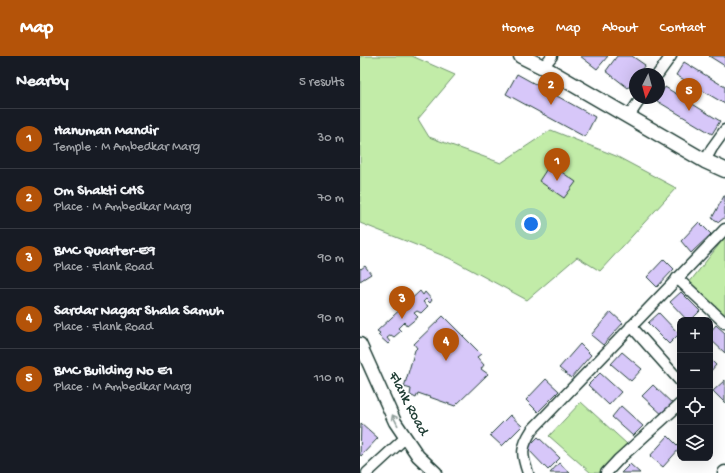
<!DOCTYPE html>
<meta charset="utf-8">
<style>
body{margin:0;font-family:"Gochi Hand",sans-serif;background:#242831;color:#f1f3f6}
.controls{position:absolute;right:12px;bottom:12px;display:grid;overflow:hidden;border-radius:8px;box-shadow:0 4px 16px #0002}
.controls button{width:36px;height:36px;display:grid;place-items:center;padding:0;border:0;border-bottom:1px solid #363941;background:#171b24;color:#f1f3f6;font:20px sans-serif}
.compass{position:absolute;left:269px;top:12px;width:36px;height:36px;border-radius:50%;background:#171b24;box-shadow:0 4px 16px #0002;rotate:186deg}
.you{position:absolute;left:171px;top:168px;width:14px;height:14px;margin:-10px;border:3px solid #fff;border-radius:50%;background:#1a73e8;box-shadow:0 0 0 6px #1a73e833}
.badge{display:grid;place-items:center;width:26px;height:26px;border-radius:50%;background:#b45309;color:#fff;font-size:13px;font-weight:700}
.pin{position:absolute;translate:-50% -33px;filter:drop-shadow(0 1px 2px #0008)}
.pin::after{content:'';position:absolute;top:21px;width:14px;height:12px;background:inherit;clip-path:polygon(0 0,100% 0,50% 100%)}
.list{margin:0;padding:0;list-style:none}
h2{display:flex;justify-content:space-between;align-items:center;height:52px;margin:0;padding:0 16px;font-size:17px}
h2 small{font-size:13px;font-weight:400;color:#9ea1a6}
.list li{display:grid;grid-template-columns:26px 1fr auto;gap:12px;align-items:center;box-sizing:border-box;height:60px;padding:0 16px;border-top:1px solid #363941}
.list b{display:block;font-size:15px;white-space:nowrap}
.list p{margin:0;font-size:13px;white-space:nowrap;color:#9ea1a6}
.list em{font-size:13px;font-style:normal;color:#9ea1a6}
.icon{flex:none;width:22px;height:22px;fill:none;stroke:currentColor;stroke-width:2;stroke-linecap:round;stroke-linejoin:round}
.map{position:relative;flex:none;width:365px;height:417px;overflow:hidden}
header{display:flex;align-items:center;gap:24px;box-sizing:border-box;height:56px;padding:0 20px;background:#b45309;color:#fff}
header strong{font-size:19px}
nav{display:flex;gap:22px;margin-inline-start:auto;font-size:14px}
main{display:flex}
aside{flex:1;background:#171b24}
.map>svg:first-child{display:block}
.green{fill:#c2eca8;stroke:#70946e}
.building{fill:#d7c7f9;stroke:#1f3d34}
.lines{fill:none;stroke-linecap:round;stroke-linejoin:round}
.minor-casing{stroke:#1f3d34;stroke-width:13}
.tertiary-casing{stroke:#1f3d34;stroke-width:15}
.secondary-casing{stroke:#1f3d34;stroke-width:17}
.minor{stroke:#fff;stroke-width:10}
.tertiary{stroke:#fff;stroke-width:12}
.secondary{stroke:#fff;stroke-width:14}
.oneway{stroke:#8f9e9a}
.labels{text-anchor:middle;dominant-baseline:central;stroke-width:3;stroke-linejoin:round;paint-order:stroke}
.street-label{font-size:15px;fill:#1f3d34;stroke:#fff}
</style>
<header>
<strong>Map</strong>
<nav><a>Home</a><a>Map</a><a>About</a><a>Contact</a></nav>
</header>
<main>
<aside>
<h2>Nearby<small>5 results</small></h2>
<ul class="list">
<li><span class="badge">1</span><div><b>Hanuman Mandir</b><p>Temple · M Ambedkar Marg</p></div><em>30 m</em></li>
<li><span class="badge">2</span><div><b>Om Shakti CHS</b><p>Place · M Ambedkar Marg</p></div><em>70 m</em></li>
<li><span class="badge">3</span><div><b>BMC Quarter-E9</b><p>Place · Flank Road</p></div><em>90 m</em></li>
<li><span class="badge">4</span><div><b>Sardar Nagar Shala Samuh</b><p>Place · Flank Road</p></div><em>90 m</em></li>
<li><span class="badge">5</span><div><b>BMC Building No E1</b><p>Place · M Ambedkar Marg</p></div><em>110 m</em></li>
</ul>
</aside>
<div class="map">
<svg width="365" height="417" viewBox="0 0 365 417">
<rect width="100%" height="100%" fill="#fff"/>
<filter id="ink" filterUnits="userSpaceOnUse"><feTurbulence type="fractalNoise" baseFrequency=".025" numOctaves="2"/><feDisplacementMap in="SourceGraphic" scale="8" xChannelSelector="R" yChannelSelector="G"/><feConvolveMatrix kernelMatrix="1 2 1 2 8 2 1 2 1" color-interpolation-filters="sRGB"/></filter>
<g filter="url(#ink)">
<g class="green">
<path d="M0 0H52L95 19 58 63 69 81 141 107 191 74 256 100 316 132 240 215 217 201 167 244 89 202 0 167Z"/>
<path d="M365 181V263L325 232Z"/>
<path d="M221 346 267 388 241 417H231L189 380Z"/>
</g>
<g class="building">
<path d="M220 0H248L237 13Z"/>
<path d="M257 0H272L285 9 278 18H275V22L268 32 246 15Z"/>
<path d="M349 0H365V10Z"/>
<path d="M324 6 365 31V48L316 19Z"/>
<path d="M157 18 235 61 225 81 146 38Z"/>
<path d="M305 31 360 65 352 78 297 45Z"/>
<path d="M190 108 216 126 204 142 179 125Z"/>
<path d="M364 140H365V161L359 166 352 162Z"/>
<path d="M339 166 351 178 331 197 321 185Z"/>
<path d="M304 203 314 213 297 231 287 221Z"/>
<path d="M5 210 11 218 0 225V212L1 213Z"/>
<path d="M60 235 63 239 65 236 72 244 70 247 66 243 63 246 68 250 61 257 57 255 54 257 58 261 47 270 44 266 38 272 41 275 34 281 31 279 27 282 30 286 28 288 18 279 20 277 17 275Z"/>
<path d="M321 236 340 255 331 264H327L310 246Z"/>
<path d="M251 256 263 267 243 289 231 279Z"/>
<path d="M299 257 319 278 309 288 288 267Z"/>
<path d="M83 260 121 298 117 301 124 309 121 313 128 318 95 350 58 337 56 342 50 339 51 333 44 331 55 294 57 292 54 288Z"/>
<path d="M356 269 365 277V297L350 283V276Z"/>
<path d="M220 288 231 299 211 322 199 312Z"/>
<path d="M262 296 282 313 271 325 251 308Z"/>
<path d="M350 303 356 309 350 316Z"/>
<path d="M240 317 261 336 249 349 228 329Z"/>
<path d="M186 323 199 335 178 356 166 344Z"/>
<path d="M365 324V347L353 335Z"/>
<path d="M293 329 315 350 305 361 282 340Z"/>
<path d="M261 350 283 370 273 380 252 361Z"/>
<path d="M150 359 162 370 142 390 130 379Z"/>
<path d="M1 367 18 382 1 400 0 399Z"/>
<path d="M308 380 320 392 303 411 290 400Z"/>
<path d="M178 381 200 402 188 414 167 392Z"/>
<path d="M199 407 210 417H190Z"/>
<path d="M270 408 280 417H261Z"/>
</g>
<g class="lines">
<defs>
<g id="minor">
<path d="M183 11 192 0"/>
<path d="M298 18 311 0"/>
<path d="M269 60 281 42"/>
<path d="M345 105 352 92 365 74"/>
<path d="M317 222 365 267"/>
<path d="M271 270 320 325"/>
<path d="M7 417 45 382"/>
<path d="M168 417C161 398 161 391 172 374L365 173"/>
<path d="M246 417 259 403 320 348"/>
</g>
<g id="tertiary">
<path d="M0 288 35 366 58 400 76 417"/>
<path d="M364 417 365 416"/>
</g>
<path id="secondary" d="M161 0 183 11 345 105 365 114"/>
</defs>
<use href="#minor" class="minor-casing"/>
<use href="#tertiary" class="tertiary-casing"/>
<use href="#secondary" class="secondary-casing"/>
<use href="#minor" class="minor"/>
<use href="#tertiary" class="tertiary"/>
<use href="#secondary" class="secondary"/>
</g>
<defs><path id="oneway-shaft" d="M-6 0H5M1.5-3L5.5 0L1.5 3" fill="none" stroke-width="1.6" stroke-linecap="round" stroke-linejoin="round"/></defs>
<use class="oneway" href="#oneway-shaft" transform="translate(35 364) rotate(-117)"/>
</g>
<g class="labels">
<g class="street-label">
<text transform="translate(48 348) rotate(62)">Flank Road</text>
</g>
</g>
</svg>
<div class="controls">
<button>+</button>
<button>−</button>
<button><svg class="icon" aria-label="locate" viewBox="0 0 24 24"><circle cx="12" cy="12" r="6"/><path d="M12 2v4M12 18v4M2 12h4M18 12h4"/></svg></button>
<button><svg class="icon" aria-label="layers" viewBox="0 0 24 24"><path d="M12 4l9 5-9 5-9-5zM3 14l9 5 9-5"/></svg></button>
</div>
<svg class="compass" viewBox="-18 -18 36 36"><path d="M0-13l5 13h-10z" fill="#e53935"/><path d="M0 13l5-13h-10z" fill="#9ea1a6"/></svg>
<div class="you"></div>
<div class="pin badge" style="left:197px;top:125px">1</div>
<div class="pin badge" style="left:191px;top:49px">2</div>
<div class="pin badge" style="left:42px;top:263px">3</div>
<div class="pin badge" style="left:86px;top:305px">4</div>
<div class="pin badge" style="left:329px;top:55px">5</div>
</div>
</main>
